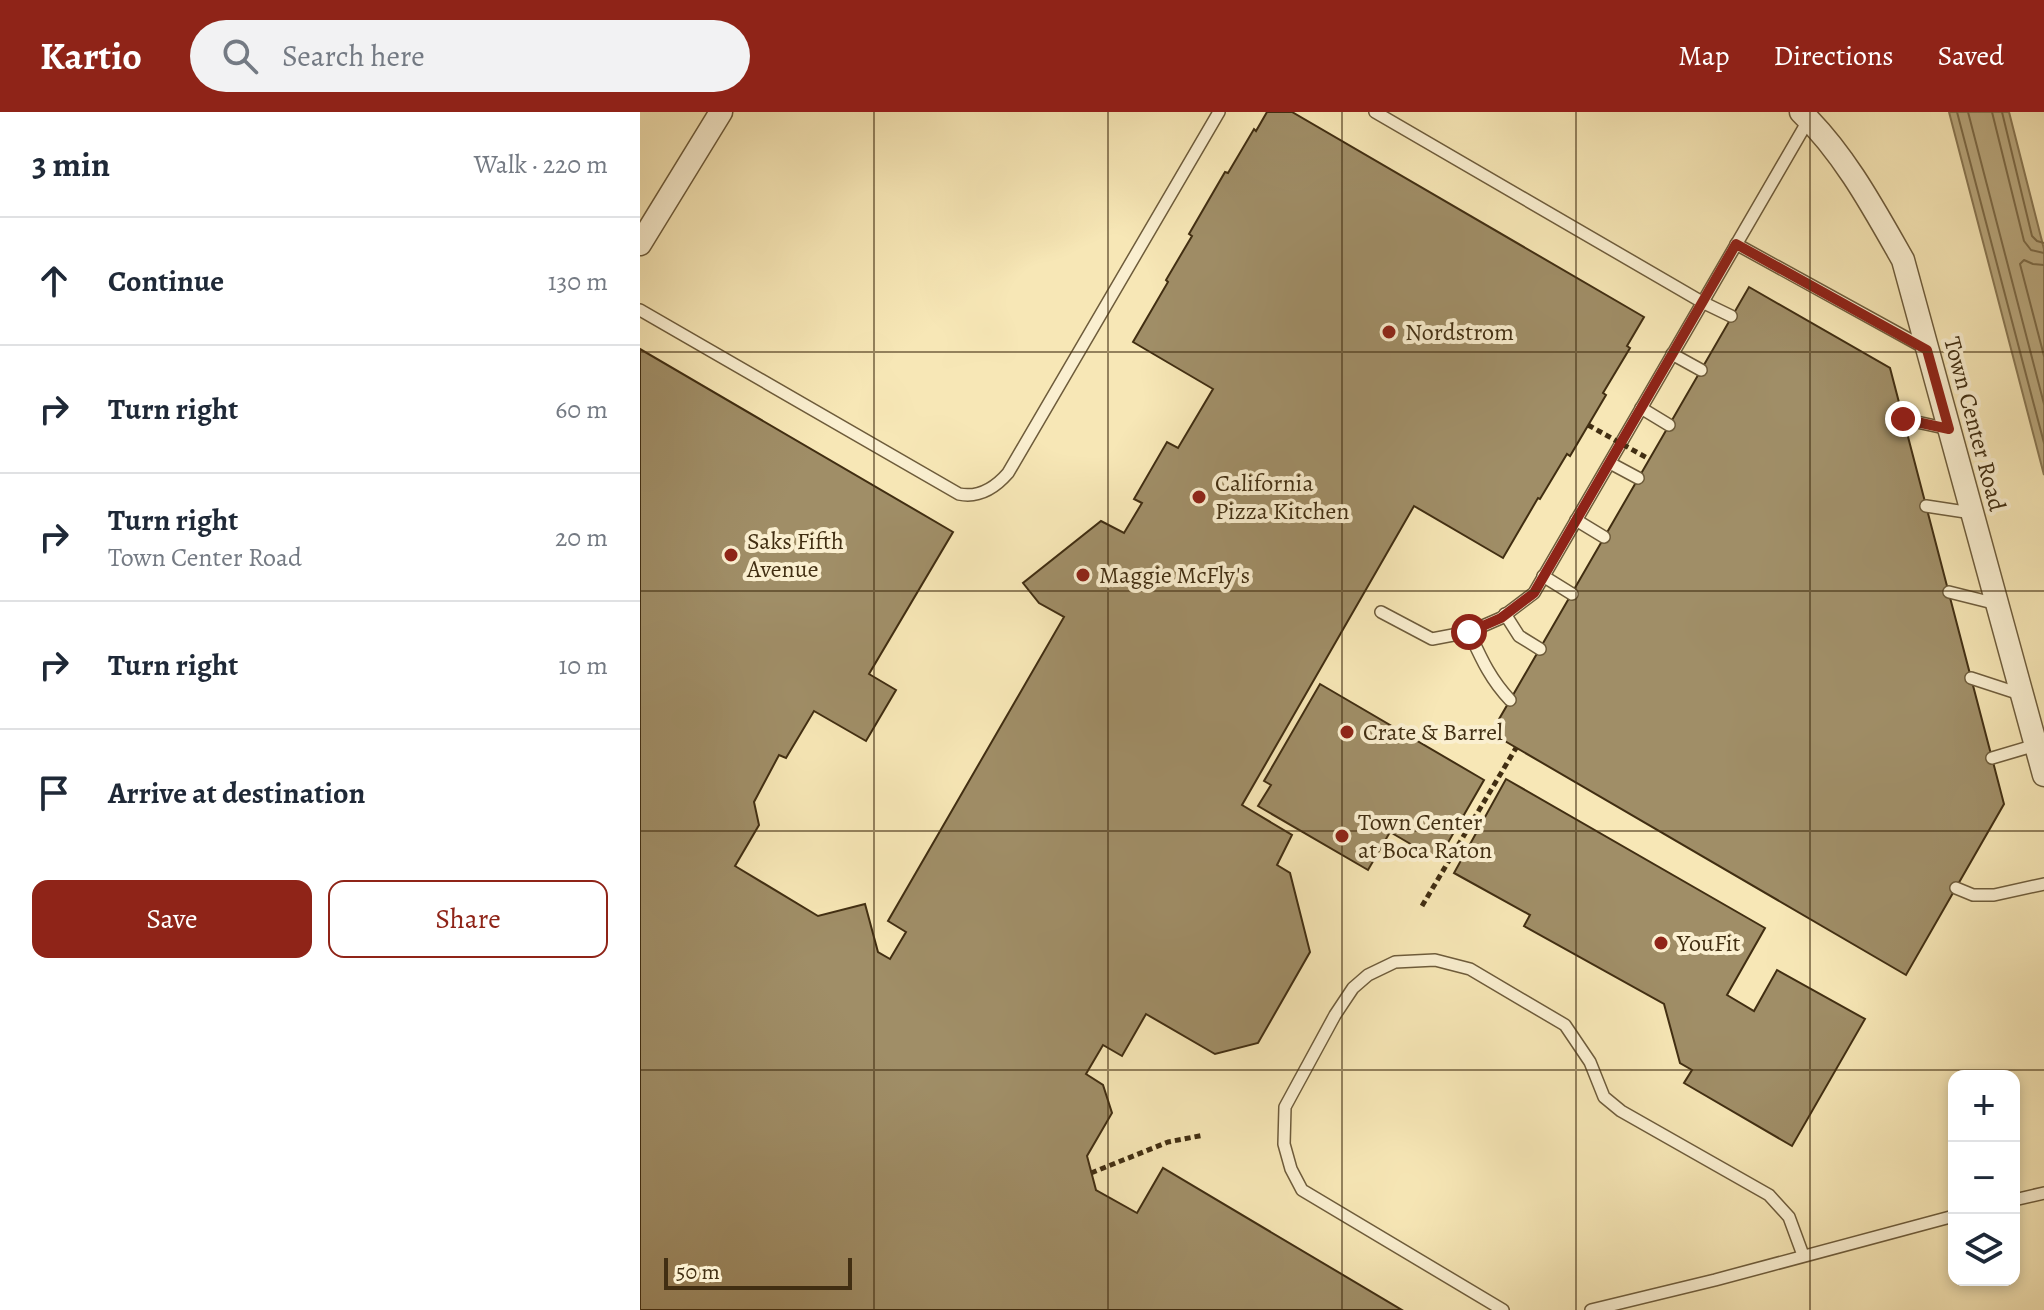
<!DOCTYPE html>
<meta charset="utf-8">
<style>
body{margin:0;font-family:Alegreya,serif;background:#f2f2f3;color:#1f2937}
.controls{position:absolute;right:24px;bottom:24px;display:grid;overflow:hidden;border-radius:16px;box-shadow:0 4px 12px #0003}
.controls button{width:72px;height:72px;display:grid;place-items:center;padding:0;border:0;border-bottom:2px solid #e0e1e3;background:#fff;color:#1f2937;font:40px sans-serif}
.scale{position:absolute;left:24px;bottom:20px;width:188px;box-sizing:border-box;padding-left:8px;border:4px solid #412e12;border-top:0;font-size:22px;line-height:28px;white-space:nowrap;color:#412e12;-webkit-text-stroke:6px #faefd0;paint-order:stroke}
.stop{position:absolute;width:24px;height:24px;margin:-18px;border:6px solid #8f2418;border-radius:50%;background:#fff}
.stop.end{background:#8f2418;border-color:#fff;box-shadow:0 2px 8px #0008}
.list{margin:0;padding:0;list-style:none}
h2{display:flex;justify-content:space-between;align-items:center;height:104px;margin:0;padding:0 32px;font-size:34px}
h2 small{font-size:26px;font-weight:400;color:#747a83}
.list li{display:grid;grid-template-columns:52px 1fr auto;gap:24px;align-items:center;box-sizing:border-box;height:128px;padding:0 32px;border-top:2px solid #e0e1e3}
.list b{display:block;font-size:30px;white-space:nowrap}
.list p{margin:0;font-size:26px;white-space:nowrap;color:#747a83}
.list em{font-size:26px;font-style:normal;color:#747a83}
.actions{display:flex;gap:16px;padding:24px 32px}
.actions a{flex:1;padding:18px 0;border:2px solid #8f2418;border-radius:16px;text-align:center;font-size:28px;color:#8f2418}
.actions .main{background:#8f2418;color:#fff}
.icon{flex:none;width:44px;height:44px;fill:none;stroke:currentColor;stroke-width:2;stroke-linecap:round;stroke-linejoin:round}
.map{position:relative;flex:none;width:1404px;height:1198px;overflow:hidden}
header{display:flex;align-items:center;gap:48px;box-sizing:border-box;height:112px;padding:0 40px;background:#8f2418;color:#fff}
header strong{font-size:38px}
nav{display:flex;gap:44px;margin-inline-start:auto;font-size:28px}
.search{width:560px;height:72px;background:#f2f2f3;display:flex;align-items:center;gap:20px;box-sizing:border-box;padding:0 28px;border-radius:44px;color:#747a83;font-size:30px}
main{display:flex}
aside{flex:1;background:#fff}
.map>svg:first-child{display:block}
.water{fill:#b9a87e;stroke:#897753;stroke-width:2}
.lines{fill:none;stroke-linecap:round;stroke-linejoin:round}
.shore{stroke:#7d6b48;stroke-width:2}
.building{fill:#a08e67;stroke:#412e12;stroke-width:2}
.service-casing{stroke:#6e5c3b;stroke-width:14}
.minor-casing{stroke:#6e5c3b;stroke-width:25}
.path{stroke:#412e12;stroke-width:5;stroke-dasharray:6 4;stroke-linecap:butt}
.service{stroke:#faefd0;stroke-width:11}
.minor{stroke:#faefd0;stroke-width:22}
.path-bridge{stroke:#412e12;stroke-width:5;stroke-dasharray:6 4;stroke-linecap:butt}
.route{stroke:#8f2418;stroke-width:10}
.grid{fill:none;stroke:#412e12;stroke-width:2;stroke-opacity:0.55}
.poi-dot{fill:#8f2418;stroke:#faefd0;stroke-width:3}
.labels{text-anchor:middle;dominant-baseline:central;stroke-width:8;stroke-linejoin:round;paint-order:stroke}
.poi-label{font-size:24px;fill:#412e12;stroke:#faefd0;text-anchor:start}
.street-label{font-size:24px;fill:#412e12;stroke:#faefd0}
</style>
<header>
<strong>Kartio</strong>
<div class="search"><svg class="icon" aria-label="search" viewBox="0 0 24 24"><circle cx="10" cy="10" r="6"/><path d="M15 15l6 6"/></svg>Search here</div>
<nav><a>Map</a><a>Directions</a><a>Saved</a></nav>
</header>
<main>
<aside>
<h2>3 min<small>Walk · 220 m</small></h2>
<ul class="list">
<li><svg class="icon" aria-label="ahead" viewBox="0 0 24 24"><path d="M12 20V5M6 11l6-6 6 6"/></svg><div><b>Continue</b></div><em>130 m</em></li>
<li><svg class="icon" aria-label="right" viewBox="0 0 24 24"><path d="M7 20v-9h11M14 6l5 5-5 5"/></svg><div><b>Turn right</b></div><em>60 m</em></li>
<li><svg class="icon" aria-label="right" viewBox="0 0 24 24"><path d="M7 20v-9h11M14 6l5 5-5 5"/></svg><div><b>Turn right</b><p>Town Center Road</p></div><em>20 m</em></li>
<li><svg class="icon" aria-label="right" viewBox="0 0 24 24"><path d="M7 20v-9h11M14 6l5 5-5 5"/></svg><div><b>Turn right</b></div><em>10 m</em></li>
<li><svg class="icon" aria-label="arrive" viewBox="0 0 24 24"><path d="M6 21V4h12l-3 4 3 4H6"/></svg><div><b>Arrive at destination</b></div></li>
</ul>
<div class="actions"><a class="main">Save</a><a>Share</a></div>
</aside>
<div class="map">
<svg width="1404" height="1198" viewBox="0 0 1404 1198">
<rect width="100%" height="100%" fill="#f7e7b6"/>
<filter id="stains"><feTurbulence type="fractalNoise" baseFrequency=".0025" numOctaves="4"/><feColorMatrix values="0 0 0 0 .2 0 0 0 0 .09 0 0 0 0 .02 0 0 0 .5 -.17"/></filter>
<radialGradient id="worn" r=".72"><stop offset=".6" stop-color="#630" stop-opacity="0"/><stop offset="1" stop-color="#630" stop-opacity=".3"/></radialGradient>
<path class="water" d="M1309 0H1369L1404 137V363Z"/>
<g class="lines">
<g class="shore">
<path d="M1317 0 1404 331"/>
<path d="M1328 0 1404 292"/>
<path d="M1352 0 1384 129 1391 138 1404 141"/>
<path d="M1362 0 1392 124 1397 129 1404 131"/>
<path d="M1404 153 1393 152 1384 148 1380 152 1404 244"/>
</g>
</g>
<g class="building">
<path d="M627 0H652L1004 205 987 234 990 236 963 281 966 283 930 344 927 342 900 387 898 386 863 446 774 394 602 693 652 723 637 753 650 761 670 840 618 931 575 942 506 902 482 944 463 933 446 962 463 973 472 1001 447 1044 456 1078 497 1101 523 1056 762 1198H0V237L313 420 229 562 256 578 226 629 174 599 146 646 139 643 114 690 119 713 95 754 178 804 225 792 238 840 250 847 266 820 248 809 424 505 399 491 383 471 461 409 484 421 502 391 494 387 527 330 538 336 573 277 493 230 528 170 526 168 552 124 549 122 585 60 588 61 614 17 616 19Z"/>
<path d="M1109 175 1250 256 1364 692 1266 863 851 621Z"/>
<path d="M680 572 844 668 798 748 750 720 728 758 618 694 631 673 624 669Z"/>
<path d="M866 667 1125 816 1087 883 1114 899 1137 858 1225 907 1152 1034 1044 971 1052 958 1040 951 1024 892 884 814 890 803 814 761Z"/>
</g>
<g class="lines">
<defs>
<g id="service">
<path d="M735 0 1062 190 1091 204"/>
<path d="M1096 132 1285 236"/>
<path d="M0 198 319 382C339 386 355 376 368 361L579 0"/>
<path d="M1032 242 1061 258"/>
<path d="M1001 296 1029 313"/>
<path d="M1263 307 1309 317"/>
<path d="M970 351 998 366"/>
<path d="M1286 394 1332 401"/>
<path d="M936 408 964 425"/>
<path d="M903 464 932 482"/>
<path d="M1309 480 1357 492"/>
<path d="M741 500 792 527 829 520 861 506 894 481 1169 7"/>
<path d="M865 502 879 524 900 537"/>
<path d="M829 520C841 546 850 567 870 588"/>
<path d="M1331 566 1380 582"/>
<path d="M1352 646 1396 633"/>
<path d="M1316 776 1333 783H1354L1404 772"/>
<path d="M1374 1088 1404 1081"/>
<path d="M863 1198 662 1078 651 1057 644 1032 645 995 695 903 713 876 728 863 755 850 795 848 830 857 925 913 950 950 964 985 981 999 1129 1083 1149 1105 1163 1143"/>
<path d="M951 1198 1075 1168 1314 1104"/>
</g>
<g id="minor">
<path d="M1161 0C1204 41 1234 97 1263 148L1404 663"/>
<path d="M0 132 81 0"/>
</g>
</defs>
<use href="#service" class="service-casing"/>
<use href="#minor" class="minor-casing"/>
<g class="path">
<path d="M782 794 876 636"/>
<path d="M451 1061 528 1030 564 1023"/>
</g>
<use href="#service" class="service"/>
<use href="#minor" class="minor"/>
<path class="path-bridge" d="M948 313 1009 347"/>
</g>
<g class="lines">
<path class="route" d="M829 520 861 506 894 481 1096 132 1287 238 1309 317 1263 307"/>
</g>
<path class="grid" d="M234 0V1198M468 0V1198M702 0V1198M936 0V1198M1170 0V1198M0 240H1404M0 479H1404M0 719H1404M0 958H1404"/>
<g class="poi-dot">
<circle cx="749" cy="220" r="8"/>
<circle cx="559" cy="385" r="8"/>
<circle cx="91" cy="443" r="8"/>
<circle cx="443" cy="463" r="8"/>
<circle cx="707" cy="620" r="8"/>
<circle cx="702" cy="724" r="8"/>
<circle cx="1021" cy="831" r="8"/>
</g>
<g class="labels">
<g class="poi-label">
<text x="765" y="220">Nordstrom</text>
<text x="575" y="371">California<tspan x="575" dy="28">Pizza Kitchen</tspan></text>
<text x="107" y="429">Saks Fifth<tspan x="107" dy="28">Avenue</tspan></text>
<text x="459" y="463">Maggie McFly's</text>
<text x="723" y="620">Crate &amp; Barrel</text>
<text x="718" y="710">Town Center<tspan x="718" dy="28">at Boca Raton</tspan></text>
<text x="1037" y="831">YouFit</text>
</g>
<g class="street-label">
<text transform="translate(1335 312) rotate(75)">Town Center Road</text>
</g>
</g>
<rect width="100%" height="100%" filter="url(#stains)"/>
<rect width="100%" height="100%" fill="url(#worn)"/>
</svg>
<div class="controls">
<button>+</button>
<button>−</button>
<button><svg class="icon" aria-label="layers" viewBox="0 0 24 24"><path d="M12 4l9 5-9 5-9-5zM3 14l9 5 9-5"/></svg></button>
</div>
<div class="scale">50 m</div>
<div class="stop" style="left:829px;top:520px"></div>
<div class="stop end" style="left:1263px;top:307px"></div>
</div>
</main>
